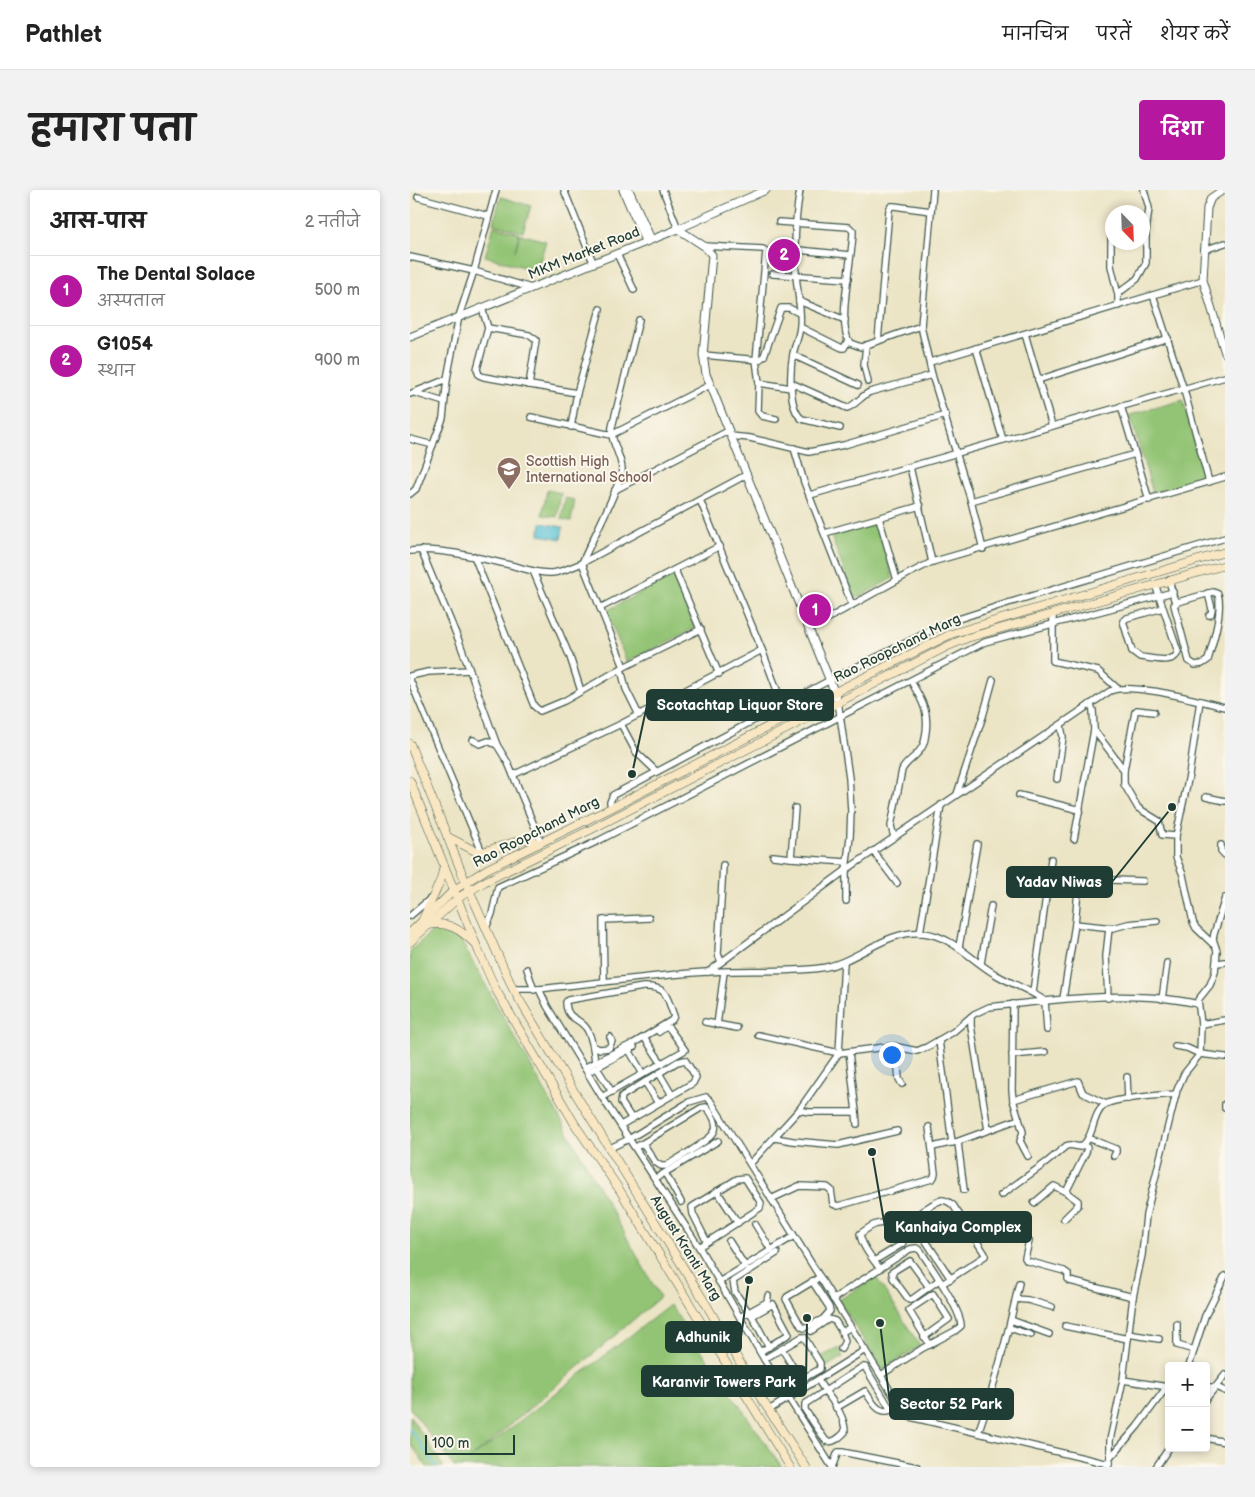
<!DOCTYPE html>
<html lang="hi">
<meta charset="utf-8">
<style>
body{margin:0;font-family:"Balsamiq Sans","Playpen Sans Deva",sans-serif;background:#f2f2f2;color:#222}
.controls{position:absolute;right:15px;bottom:15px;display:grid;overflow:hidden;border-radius:5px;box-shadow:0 2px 8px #0003}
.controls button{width:45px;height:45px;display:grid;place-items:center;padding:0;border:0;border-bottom:1px solid #e0e0e0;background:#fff;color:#222;font:25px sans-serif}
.compass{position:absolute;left:695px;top:15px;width:45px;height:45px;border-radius:50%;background:#fff;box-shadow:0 2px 8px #0003;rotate:157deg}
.scale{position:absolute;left:15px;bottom:12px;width:90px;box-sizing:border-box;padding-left:5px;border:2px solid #1f3d34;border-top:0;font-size:14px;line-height:18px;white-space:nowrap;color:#1f3d34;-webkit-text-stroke:4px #fbf7ec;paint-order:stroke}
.you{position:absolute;left:481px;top:864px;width:18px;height:18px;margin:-12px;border:4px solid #fff;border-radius:50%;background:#1a73e8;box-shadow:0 0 0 8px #1a73e833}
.badge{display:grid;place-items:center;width:32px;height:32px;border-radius:50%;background:#b5179e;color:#fff;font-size:16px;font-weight:700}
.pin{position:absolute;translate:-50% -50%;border:2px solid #fff;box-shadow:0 1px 5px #0006}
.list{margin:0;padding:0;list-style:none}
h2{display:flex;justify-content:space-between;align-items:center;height:65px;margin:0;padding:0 20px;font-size:21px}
h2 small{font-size:16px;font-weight:400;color:#767676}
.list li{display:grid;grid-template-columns:32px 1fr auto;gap:15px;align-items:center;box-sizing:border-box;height:70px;padding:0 20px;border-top:1px solid #e0e0e0}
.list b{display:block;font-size:19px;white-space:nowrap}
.list p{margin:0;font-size:16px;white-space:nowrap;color:#767676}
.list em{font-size:16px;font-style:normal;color:#767676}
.map{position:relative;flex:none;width:815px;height:1277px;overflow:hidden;border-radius:5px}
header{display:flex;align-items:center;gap:30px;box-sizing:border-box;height:70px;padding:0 25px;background:#fff;border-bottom:1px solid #e0e0e0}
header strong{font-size:24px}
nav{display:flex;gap:28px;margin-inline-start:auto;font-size:18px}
.intro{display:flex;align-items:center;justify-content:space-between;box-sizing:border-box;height:120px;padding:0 30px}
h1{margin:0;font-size:35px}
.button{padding:12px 22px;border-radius:5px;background:#b5179e;color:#fff;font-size:18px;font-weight:700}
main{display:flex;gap:30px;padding:0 30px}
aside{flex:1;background:#fff;border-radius:5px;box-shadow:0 2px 8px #0003}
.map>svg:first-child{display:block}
.green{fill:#93c474;stroke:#598054}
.water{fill:#59c2d5;stroke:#3c8084}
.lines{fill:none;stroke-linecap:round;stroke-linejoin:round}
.stream{stroke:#59c2d5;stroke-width:2}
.minor-casing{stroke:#3e564a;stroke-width:8}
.tertiary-casing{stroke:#3e564a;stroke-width:9}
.secondary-casing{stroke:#3e564a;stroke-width:9}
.minor{stroke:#fff;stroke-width:5.5}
.tertiary{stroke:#fff;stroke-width:7}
.secondary{stroke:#f9e7c3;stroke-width:8}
.labels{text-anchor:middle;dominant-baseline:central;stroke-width:4;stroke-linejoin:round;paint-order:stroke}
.street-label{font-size:14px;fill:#1f3d34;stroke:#fbf7ec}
.education-label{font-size:14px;fill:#785e54;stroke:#fbf7ec;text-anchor:start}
.leader{fill:none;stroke:#1f3d34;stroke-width:2}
.callout-dot{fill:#1f3d34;stroke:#fbf7ec;stroke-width:2}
.callout{fill:#1f3d34;stroke:#1f3d34;stroke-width:2}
.callout-label{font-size:15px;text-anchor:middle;font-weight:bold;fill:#fff}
</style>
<header>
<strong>Pathlet</strong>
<nav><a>मानचित्र</a><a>परतें</a><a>शेयर करें</a></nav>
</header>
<div class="intro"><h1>हमारा पता</h1><a class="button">दिशा</a></div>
<main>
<aside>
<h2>आस-पास<small>2 नतीजे</small></h2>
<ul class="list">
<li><span class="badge">1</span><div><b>The Dental Solace</b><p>अस्पताल</p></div><em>500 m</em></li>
<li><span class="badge">2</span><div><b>G1054</b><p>स्थान</p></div><em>900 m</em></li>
</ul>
</aside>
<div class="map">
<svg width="815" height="1277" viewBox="0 0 815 1277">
<rect width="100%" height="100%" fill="#fbf7ec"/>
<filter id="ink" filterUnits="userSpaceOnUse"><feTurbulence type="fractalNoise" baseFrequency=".02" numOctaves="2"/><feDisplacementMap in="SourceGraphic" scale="10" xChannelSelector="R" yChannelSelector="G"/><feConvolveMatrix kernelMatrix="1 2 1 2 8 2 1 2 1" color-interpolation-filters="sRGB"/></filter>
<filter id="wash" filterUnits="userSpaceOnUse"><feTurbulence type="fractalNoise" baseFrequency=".0096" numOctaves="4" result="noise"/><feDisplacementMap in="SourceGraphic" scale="20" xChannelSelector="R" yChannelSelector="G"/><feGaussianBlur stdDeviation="1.12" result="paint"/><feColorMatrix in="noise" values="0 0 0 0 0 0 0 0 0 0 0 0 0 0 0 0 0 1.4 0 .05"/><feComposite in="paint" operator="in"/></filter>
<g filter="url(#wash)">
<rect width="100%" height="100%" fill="#ebe4c5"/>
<g class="green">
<path d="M91 7 121 16 113 42 83 34Z"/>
<path d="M84 36 109 43 105 61 110 44 136 51 127 81 75 66Z"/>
<path d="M773 210 795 289 743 304 720 225Z"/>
<path d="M137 300 151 303 147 327 132 325Z"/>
<path d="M155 308 165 310 161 331 151 329Z"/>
<path d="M466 334 483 388 445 409 421 346Z"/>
<path d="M264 385 285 438 217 472 196 421Z"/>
<path d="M30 739 37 741 51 751 250 1107 58 1271 260 1115 372 1277H44L0 1218V761L21 742Z"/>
<path d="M466 1087 510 1156 472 1180 429 1110Z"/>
<path d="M429 1158 433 1167 416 1177 410 1167Z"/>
<path d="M0 1226 34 1277H17L0 1253Z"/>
</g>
<path class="water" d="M131 333 153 337 151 349 129 345Z"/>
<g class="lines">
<path class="stream" d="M0 1239 27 1277"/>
</g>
</g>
<g filter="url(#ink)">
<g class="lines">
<defs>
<g id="minor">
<path d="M154 0 183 72"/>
<path d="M253 0 268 39"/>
<path d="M390 0C385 28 384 55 386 84 387 102 392 120 390 137 389 146 385 155 383 164 380 179 378 219 392 229L430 238"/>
<path d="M523 0 511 136 522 185 561 311 573 359"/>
<path d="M8 7 78 26"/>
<path d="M369 32 439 37 443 41C443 66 426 134 440 153L451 157 511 136"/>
<path d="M701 44V76L708 105"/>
<path d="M294 56 353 59 356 61 346 170 349 193 348 221 352 226 366 229"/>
<path d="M367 58 440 65"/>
<path d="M794 60 815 53"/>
<path d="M207 64 224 100"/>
<path d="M0 67 64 81 121 98"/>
<path d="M363 84 438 89"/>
<path d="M743 105 774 200 799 292"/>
<path d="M389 111 435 130"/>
<path d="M708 116V105L710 102 727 89 736 73V42L739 18 734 0"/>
<path d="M72 118 78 138 67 179 69 185 74 187 167 203"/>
<path d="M390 137 432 158H434L438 150"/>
<path d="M78 138 119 145 126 150 119 195"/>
<path d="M615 144 642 236"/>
<path d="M468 151 479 20 481 16H484L521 21"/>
<path d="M456 155 454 175 458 192"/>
<path d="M566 158 593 250"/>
<path d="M293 165 349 170 354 166 371 118H379L389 123"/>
<path d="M383 165 448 195"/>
<path d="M520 172 793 90"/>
<path d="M628 190 758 148"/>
<path d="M349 193 381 198"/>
<path d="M381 193 437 218C446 215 451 206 460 202L522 185"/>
<path d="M5 203 34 212"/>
<path d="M0 204 37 189"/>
<path d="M711 216 739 310"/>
<path d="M121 227 201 245 300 195"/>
<path d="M161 237 167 203 190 119"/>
<path d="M320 246 340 248 399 262 434 255 536 225"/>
<path d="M0 249 23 255"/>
<path d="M384 258 394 292 442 415"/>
<path d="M500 277 522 372"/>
<path d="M205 300 318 241"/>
<path d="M0 304 6 299 33 228 37 189 49 126 64 81 86 0"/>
<path d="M400 305 815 187"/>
<path d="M290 310 352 460 373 516"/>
<path d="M561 311 725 264"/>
<path d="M469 328 487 390"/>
<path d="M415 343 510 316"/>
<path d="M11 360 49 451 87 555"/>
<path d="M0 361C30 357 74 369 104 376 116 379 130 384 142 383 152 382 162 377 172 373L336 285"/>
<path d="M64 366 124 516 130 521 154 511 214 477 291 439"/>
<path d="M265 380 309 484"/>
<path d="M123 381 160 467 171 501"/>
<path d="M759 390 764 409 768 412 803 402 808 404C813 421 803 452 798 470L792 474 785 475 779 471 764 415 768 412"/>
<path d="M745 394 768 462C764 475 741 468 730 467L722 461 713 431 717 428 753 418"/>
<path d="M798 403 802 419 801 424 799 425"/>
<path d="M190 418 310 356"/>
<path d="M643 424V471L688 481 707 498"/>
<path d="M399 439 498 384 522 372 815 287"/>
<path d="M214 477 172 373C179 356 212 293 212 279 211 264 200 252 202 237L229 130"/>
<path d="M211 479 216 499 229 525"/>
<path d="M0 486 18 482 60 480"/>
<path d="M0 490 72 662"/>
<path d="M428 511 439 588 441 621 440 647 436 680V711"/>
<path d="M680 514 683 520 684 540 714 580"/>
<path d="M744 522 727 520 725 522 714 580V594L728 618 749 631 752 645 766 646V667L773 685 783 732 786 738 805 756"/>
<path d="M211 534 226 562 246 581"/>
<path d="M63 550 70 554 78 551 87 555 98 573 131 652"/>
<path d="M103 585 211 534 352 460"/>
<path d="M647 589 653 547 651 536"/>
<path d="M547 604 573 526 583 490"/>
<path d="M609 605 670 620"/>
<path d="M796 607 815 611"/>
<path d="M201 618 200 612 203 605 420 490 536 433 598 413 815 348"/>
<path d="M766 646 779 585 790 511"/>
<path d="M484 647 481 636 492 580C496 571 507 567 512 557 515 553 515 547 516 542 519 519 511 510 501 491"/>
<path d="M664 649 684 540"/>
<path d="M811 655V661L815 665"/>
<path d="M463 661 487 693"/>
<path d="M363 666 381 668 436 672"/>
<path d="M381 668 385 618"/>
<path d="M0 726 21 708"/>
<path d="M665 734 703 738 718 734 747 731"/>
<path d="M76 738 82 724 88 697 188 651 575 452 763 402"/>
<path d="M510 743 531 615"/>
<path d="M549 757 567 654"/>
<path d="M311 772 308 764 313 675"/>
<path d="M571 773 581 716"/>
<path d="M807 773 815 772"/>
<path d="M117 779 124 800"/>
<path d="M298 782 436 680 700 501C723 492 789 511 815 517"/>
<path d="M194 792 193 730 239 728"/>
<path d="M103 799H129C185 793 240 786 296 782 334 779 372 783 410 778 445 774 476 739 513 743 542 746 561 770 585 784 601 794 619 799 635 811 682 806 742 803 788 814"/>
<path d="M129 799 137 816 192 907 289 1057 354 1169 422 1277"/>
<path d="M623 802 641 669"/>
<path d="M698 808 696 766 699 738"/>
<path d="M653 809 665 734 669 689 733 691"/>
<path d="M752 809 757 773"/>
<path d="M603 814 602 900 603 910 613 942 610 951 618 966"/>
<path d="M561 827V836L578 940"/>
<path d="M295 832 327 838"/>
<path d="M791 834 815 830"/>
<path d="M307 835 314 782"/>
<path d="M348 845 429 863 483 856 507 861 517 857 543 842 564 824 579 817 635 811 637 840"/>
<path d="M236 850 252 874"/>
<path d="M529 850 542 953"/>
<path d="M765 856 777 858 790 864 815 867"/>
<path d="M184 857 190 859 199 858 202 851 200 847"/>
<path d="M486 857 489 889 492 894"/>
<path d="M219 860 233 884"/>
<path d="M602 865 635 862"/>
<path d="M175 877C178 876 182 874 185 872L224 853 262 830 264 826C256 806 258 796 233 797L158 810 156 812C156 831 171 827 178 841 183 851 184 862 185 872"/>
<path d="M187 878 202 902"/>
<path d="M178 882 224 857"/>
<path d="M249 883 262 905"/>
<path d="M717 887 718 909"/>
<path d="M235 892 248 913"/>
<path d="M192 907 275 860 259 838H254L249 842"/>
<path d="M603 910 668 891 673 903 696 914"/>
<path d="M815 918V914"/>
<path d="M389 920 399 922H446L439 862"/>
<path d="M446 922 447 934"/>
<path d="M211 935 283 893 286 887 275 870 267 872 212 906 211 912 222 929"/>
<path d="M365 948 383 951 428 955 487 941"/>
<path d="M678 948 706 959V962L704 966"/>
<path d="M546 952 609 929"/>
<path d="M226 957 233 953 291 918 296 917C301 922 309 934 304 942 300 951 266 969 256 976H251L245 972 233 953"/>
<path d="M523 957 544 952 548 953 554 1000"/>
<path d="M200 958 219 949 279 912 296 907 300 910 496 1226 699 1274"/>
<path d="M340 974 389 920 429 863 434 772"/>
<path d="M255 983 271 1012"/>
<path d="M246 988 308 951"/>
<path d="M307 1001 328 1033"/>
<path d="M591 1005 637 972 656 956 660 955 670 957C685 949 681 923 696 914 705 908 752 905 766 904"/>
<path d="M361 1009 389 996 417 997 421 1000 423 1014 428 1016 522 989 524 987 525 983 519 937"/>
<path d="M624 1013 644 996 656 1002"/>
<path d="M654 1029 668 1015V1011L656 1002 676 962 677 958 675 954"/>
<path d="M345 1034 361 1060"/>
<path d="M319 1051 335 1076"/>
<path d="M619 1051 615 1068 617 1071 654 1081 658 1084V1089L660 1091 723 1107"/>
<path d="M289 1057C310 1044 330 1031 350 1018L351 1013 335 988 327 989 282 1017 283 1024 297 1052"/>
<path d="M464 1071 492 1054 494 1050 484 1035C468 1031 463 1034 450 1044 452 1057 463 1069 470 1079"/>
<path d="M402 1091 419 1117 420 1121 413 1129 394 1138 391 1136 376 1109 377 1107 410 1087"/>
<path d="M309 1092 384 1046"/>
<path d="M532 1094 575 1066V1064L543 1015C540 1013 537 1010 532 1010 527 1011 507 1023 505 1028 504 1031 505 1033 506 1036L541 1089"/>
<path d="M519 1097 500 1071 482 1082 483 1088 499 1110H501L529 1090"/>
<path d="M423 1109 500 1059 506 1058 510 1060C520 1075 552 1121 551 1136L545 1141 513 1158 471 1185"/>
<path d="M606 1109 618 1110 642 1117"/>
<path d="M339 1123 325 1102 323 1091 367 1063"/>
<path d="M330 1127 357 1112 358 1106"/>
<path d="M601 1130 639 1144"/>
<path d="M767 1134V1155L784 1160"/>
<path d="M655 1136 718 1149"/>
<path d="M600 1138 621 1145"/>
<path d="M401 1141 419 1129 425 1131 432 1142 441 1137"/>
<path d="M718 1144 749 1149"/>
<path d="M514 1147 539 1129 523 1104 499 1120 500 1122 520 1155"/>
<path d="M431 1159 435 1151 432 1142"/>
<path d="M350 1162 379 1144 363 1114 342 1126 359 1157"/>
<path d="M354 1169 392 1147H394L410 1173V1179L394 1188H390L372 1159"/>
<path d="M779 1176 795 1126 815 1086"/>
<path d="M408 1190C417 1206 435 1222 435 1242 430 1247 423 1254 416 1251L395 1220V1214L452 1177H455L481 1220C468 1225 462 1211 455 1201L426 1218"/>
<path d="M713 1190 758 1197"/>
<path d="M796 1197H806L815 1201"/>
<path d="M796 1209 815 1185"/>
<path d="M359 1220 455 1160"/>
<path d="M568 1243C585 1194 598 1144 609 1093"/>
<path d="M796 1248 815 1252"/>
<path d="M700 1268 727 1237 756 1198"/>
<path d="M422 1277 428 1262H432L507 1277"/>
<path d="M698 1277 700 1268V1250L713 1190 723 1107 732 1065 736 1025 767 900 774 884 790 864 791 834 788 810 800 795 805 782 807 761 803 749 804 744 815 708"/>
<path d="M746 1277 759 1258"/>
</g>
<g id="tertiary">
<path d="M213 0 235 51"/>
<path d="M219 0 241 49"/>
<path d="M813 0 801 8 797 18 793 90 815 163"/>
<path d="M268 39 294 56 302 65 293 165 296 184 428 511"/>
<path d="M0 147 268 39 356 0"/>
</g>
<g id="secondary">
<path d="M0 554 56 693 103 799 165 903 296 1114 347 1202 396 1277"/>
<path d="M0 591 69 762 86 800 166 936 209 999 380 1277"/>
<path d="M38 647 67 662H72L115 649H120L128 654"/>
<path d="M13 729 31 689 34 675"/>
<path d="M19 735C38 731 51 740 64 753"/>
<path d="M0 743 44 700 77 679 201 618 425 502 541 444 815 362"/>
<path d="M0 752 48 708 74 692 182 639 538 456 557 448 815 375"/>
</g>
</defs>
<use href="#minor" class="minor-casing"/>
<use href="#tertiary" class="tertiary-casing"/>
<use href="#secondary" class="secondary-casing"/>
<use href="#minor" class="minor"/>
<use href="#tertiary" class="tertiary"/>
<use href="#secondary" class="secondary"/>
</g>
</g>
<defs>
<symbol id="school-pin" viewBox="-11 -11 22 30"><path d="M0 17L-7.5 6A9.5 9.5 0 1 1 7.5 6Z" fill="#8d6e63" stroke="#fbf7ec"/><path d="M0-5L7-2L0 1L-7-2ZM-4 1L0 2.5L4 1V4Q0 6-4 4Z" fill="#fff"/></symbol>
</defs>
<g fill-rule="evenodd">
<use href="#school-pin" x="85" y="265" width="28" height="38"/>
</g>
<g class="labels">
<g class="street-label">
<text transform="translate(174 63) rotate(-22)">MKM Market Road</text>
<text transform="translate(487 458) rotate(-26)">Rao Roopchand Marg</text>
<text transform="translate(126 642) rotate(-27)">Rao Roopchand Marg</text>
<text transform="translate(276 1058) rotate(58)">August Kranti Marg</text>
</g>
<g class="education-label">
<text x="116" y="271">Scottish High<tspan x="116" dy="16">International School</tspan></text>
</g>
</g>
<path class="leader" d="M222 584L237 515M762 617L702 692M462 962L475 1037M339 1090L331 1147M397 1128L396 1191M470 1133L480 1214"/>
<g class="callout-dot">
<circle cx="222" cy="584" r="5"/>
<circle cx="762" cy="617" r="5"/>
<circle cx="462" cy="962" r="5"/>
<circle cx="339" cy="1090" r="5"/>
<circle cx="397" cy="1128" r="5"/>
<circle cx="470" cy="1133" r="5"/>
</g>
<g class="callout">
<rect x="237" y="500" width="186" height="30" rx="5"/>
<rect x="597" y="677" width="105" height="30" rx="5"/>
<rect x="475" y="1022" width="146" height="30" rx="5"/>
<rect x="256" y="1132" width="75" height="30" rx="5"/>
<rect x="232" y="1176" width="164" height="30" rx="5"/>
<rect x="480" y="1199" width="123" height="30" rx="5"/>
</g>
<g class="callout-label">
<text x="330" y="520">Scotachtap Liquor Store</text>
<text x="649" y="697">Yadav Niwas</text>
<text x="548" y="1042">Kanhaiya Complex</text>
<text x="293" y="1152">Adhunik</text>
<text x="314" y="1197">Karanvir Towers Park</text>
<text x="541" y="1219">Sector 52 Park</text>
</g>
</svg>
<div class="controls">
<button>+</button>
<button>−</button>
</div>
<svg class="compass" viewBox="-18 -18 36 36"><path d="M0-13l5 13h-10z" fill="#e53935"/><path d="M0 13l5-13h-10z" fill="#767676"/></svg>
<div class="scale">100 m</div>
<div class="you"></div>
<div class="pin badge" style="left:405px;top:420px">1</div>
<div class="pin badge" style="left:374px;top:65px">2</div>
</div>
</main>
